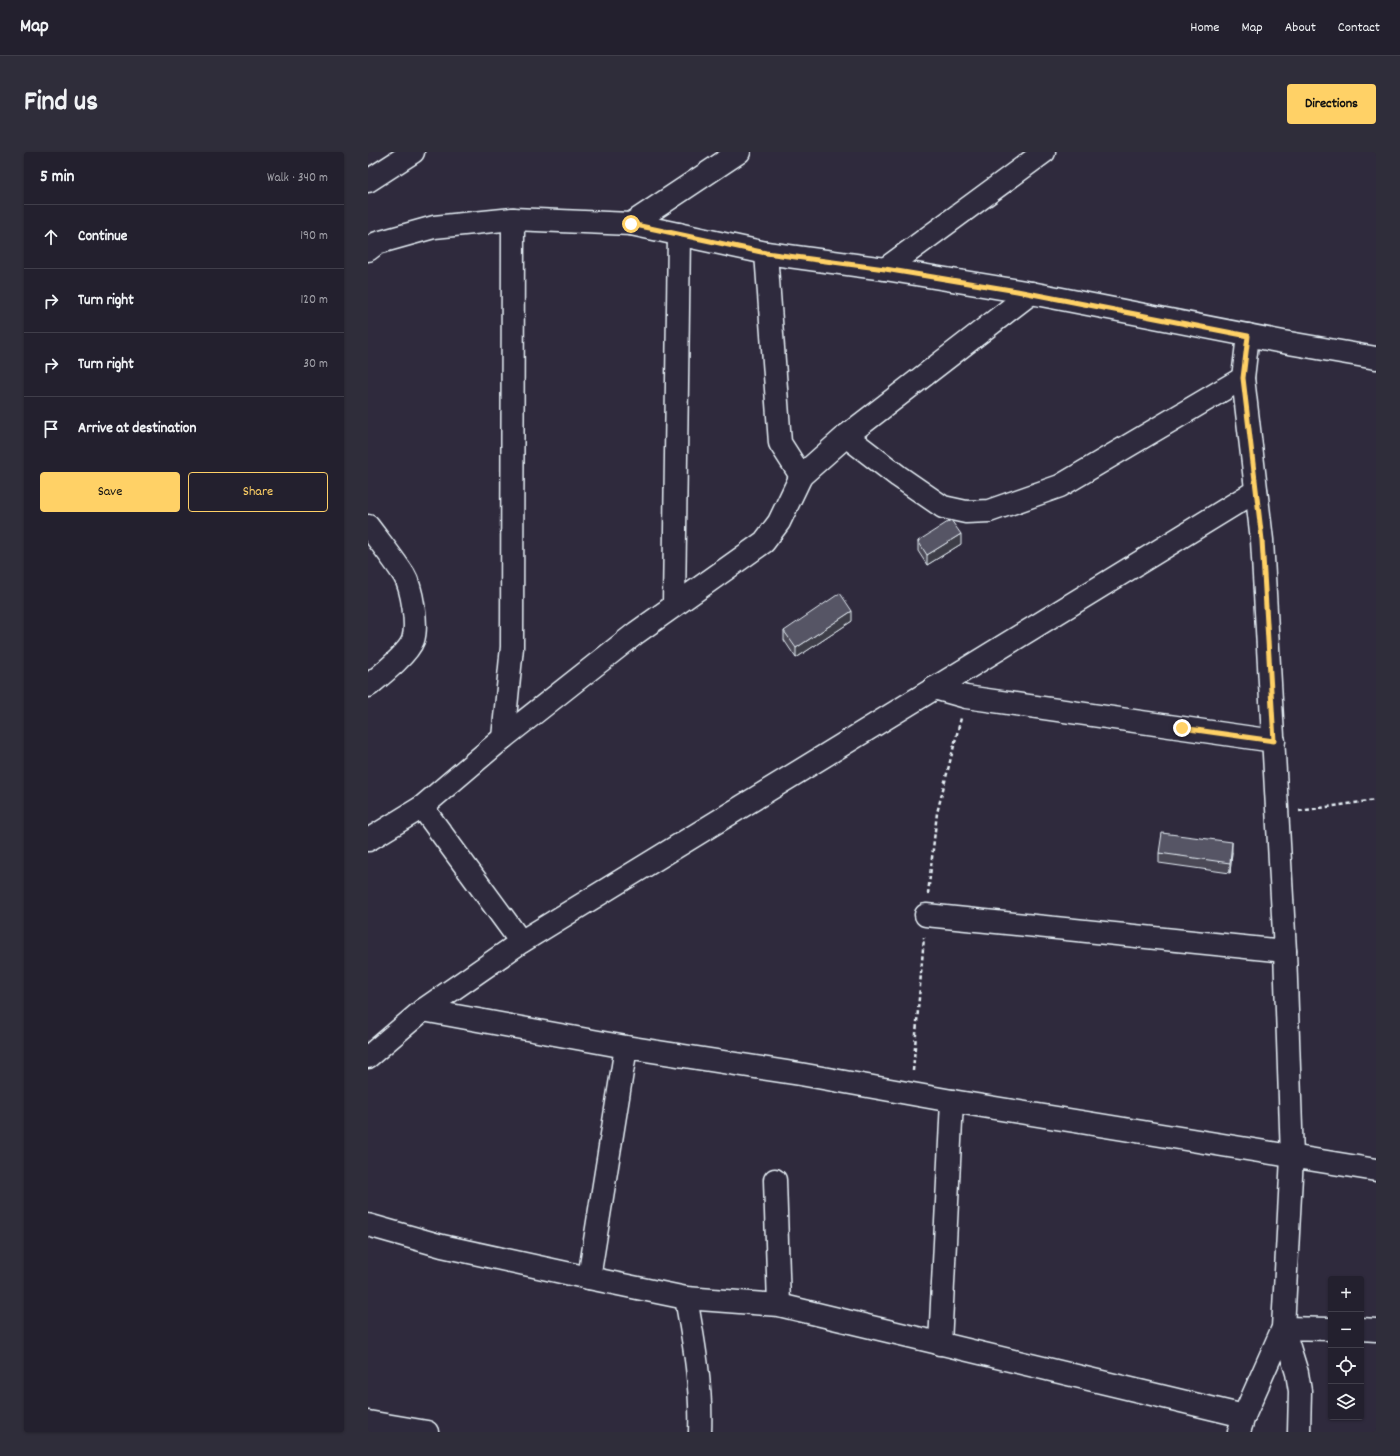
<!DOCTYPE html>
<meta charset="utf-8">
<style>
body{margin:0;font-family:Dekko,sans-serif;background:#2f2d3a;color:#f1f3f6}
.controls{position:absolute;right:12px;bottom:12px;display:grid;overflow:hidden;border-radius:4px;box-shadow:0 1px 3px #0004}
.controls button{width:36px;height:36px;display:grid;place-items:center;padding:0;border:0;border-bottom:1px solid #403e4a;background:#23202e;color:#f1f3f6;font:20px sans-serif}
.stop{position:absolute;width:12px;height:12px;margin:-9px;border:3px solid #ffd166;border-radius:50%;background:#fff}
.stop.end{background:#ffd166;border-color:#fff;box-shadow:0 1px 4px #0008}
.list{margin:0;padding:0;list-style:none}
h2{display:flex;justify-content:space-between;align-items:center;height:52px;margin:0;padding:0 16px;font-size:17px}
h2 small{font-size:13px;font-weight:400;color:#a3a3aa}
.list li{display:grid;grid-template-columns:26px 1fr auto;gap:12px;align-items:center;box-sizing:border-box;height:64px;padding:0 16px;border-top:1px solid #403e4a}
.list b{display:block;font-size:15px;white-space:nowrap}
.list em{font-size:13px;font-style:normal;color:#a3a3aa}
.actions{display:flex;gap:8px;padding:12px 16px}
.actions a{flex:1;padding:9px 0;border:1px solid #ffd166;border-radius:4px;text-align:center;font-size:14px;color:#ffd166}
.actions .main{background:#ffd166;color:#111}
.icon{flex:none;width:22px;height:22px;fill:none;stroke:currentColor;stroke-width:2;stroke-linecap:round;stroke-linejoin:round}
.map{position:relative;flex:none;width:1008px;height:1280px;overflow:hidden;border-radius:4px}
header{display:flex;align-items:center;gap:24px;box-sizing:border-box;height:56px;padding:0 20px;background:#23202e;border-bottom:1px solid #403e4a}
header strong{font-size:19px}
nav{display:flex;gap:22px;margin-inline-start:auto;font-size:14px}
.intro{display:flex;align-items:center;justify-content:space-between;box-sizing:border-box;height:96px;padding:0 24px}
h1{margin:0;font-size:28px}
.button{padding:10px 18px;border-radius:4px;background:#ffd166;color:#111;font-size:14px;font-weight:700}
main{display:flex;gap:24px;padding:0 24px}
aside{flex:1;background:#23202e;border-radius:4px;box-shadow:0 1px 3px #0004}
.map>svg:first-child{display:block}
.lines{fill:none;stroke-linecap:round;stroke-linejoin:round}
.minor-casing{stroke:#e8f1f8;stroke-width:25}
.path{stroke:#e8f1f8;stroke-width:2.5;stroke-dasharray:4 3;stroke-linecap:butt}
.minor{stroke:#2f2a3d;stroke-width:22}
.wall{fill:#4b4957;stroke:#e8f1f8}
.shaded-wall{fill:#3d3c47;stroke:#e8f1f8}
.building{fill:#575565;stroke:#e8f1f8}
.route{stroke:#ffd166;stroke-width:5}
</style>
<header>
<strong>Map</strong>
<nav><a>Home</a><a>Map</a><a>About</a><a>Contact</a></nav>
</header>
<div class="intro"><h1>Find us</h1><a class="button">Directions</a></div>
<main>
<aside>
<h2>5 min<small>Walk · 340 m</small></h2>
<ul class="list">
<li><svg class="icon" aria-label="ahead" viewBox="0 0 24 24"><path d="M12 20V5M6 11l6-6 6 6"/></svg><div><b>Continue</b></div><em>190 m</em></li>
<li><svg class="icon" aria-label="right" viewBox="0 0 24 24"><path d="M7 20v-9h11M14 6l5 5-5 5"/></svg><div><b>Turn right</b></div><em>120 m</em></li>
<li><svg class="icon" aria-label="right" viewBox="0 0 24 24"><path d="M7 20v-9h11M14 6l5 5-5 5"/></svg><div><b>Turn right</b></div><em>30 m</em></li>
<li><svg class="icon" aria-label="arrive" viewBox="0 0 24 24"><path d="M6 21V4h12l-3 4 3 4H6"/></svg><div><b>Arrive at destination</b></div></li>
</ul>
<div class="actions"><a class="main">Save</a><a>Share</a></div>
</aside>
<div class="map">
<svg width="1008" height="1280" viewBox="0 0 1008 1280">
<rect width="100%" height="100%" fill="#2f2a3d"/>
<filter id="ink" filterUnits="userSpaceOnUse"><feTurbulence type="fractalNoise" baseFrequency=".025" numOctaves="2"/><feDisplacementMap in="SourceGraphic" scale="8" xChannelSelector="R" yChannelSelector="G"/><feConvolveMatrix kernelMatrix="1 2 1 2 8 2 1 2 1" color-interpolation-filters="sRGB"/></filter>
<g filter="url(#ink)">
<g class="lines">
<defs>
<g id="minor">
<path d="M0 29 45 0"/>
<path d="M263 72 371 0"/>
<path d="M0 98 9 91 66 75 145 67 263 72 398 101 517 117 663 141 915 190 1008 206"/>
<path d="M398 101 412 291 433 324"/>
<path d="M517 117 676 0"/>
<path d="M478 284 530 324 575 355 598 360 621 359 692 334 875 226"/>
<path d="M0 374C12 390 25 406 36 423 44 436 50 473 45 488 40 502 12 524 0 534"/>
<path d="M306 453 311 82"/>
<path d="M566 536 598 545 906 589"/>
<path d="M135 586 144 495 145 67"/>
<path d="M54 655 153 790"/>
<path d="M0 688 54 655 135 586 268 481 396 390 411 370 433 324 478 284 663 141"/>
<path d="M558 763 917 799"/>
<path d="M55 858 258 895 432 922 584 949 1008 1018"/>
<path d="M0 905 55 858 153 790 888 339"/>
<path d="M407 1028 411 1153"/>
<path d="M0 1073 74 1094 221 1126 318 1146 411 1153 876 1264"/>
<path d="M221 1126 258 895"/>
<path d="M318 1146C326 1191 334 1235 332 1280"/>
<path d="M993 1177 1008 1178"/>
<path d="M572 1192 584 949"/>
<path d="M0 1270 59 1280"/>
<path d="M871 1280 876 1264 915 1176 924 1005 917 799 894 388 875 226 880 183"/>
<path d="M931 1280 932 1239 929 1221 915 1176 963 1177"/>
</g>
</defs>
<use href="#minor" class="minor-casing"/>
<g class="path">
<path d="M931 659 1008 648"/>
<path d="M560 742 569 661 593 566"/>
<path d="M545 919 556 785"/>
</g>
<use href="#minor" class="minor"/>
</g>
<g class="wall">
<path d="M550 389 593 392 559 413 550 399Z"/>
<path d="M484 469 428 506 416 488V479Z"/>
<path d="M864 700 862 721 791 711V701Z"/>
</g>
<g class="shaded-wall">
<path d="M593 382V392L559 413V403Z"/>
<path d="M484 459V469L428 506V496Z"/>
<path d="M864 690V700L862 721V711Z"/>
</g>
<g class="building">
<path d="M583 368 593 382 559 403 550 389Z"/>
<path d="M472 441 484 459 428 496 416 479Z"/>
<path d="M794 681 864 690 862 711 791 701Z"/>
</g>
</g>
<g class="lines" filter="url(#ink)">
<path class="route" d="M263 72 398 101 517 117 649 139 880 184 875 226 894 388 906 589 814 576"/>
</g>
</svg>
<div class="controls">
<button>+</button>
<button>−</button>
<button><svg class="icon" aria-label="locate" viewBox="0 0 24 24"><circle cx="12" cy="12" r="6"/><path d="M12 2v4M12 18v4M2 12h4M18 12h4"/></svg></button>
<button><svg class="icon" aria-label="layers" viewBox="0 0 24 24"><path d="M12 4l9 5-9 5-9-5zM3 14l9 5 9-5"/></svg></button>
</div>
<div class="stop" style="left:263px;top:72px"></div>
<div class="stop end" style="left:814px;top:576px"></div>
</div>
</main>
